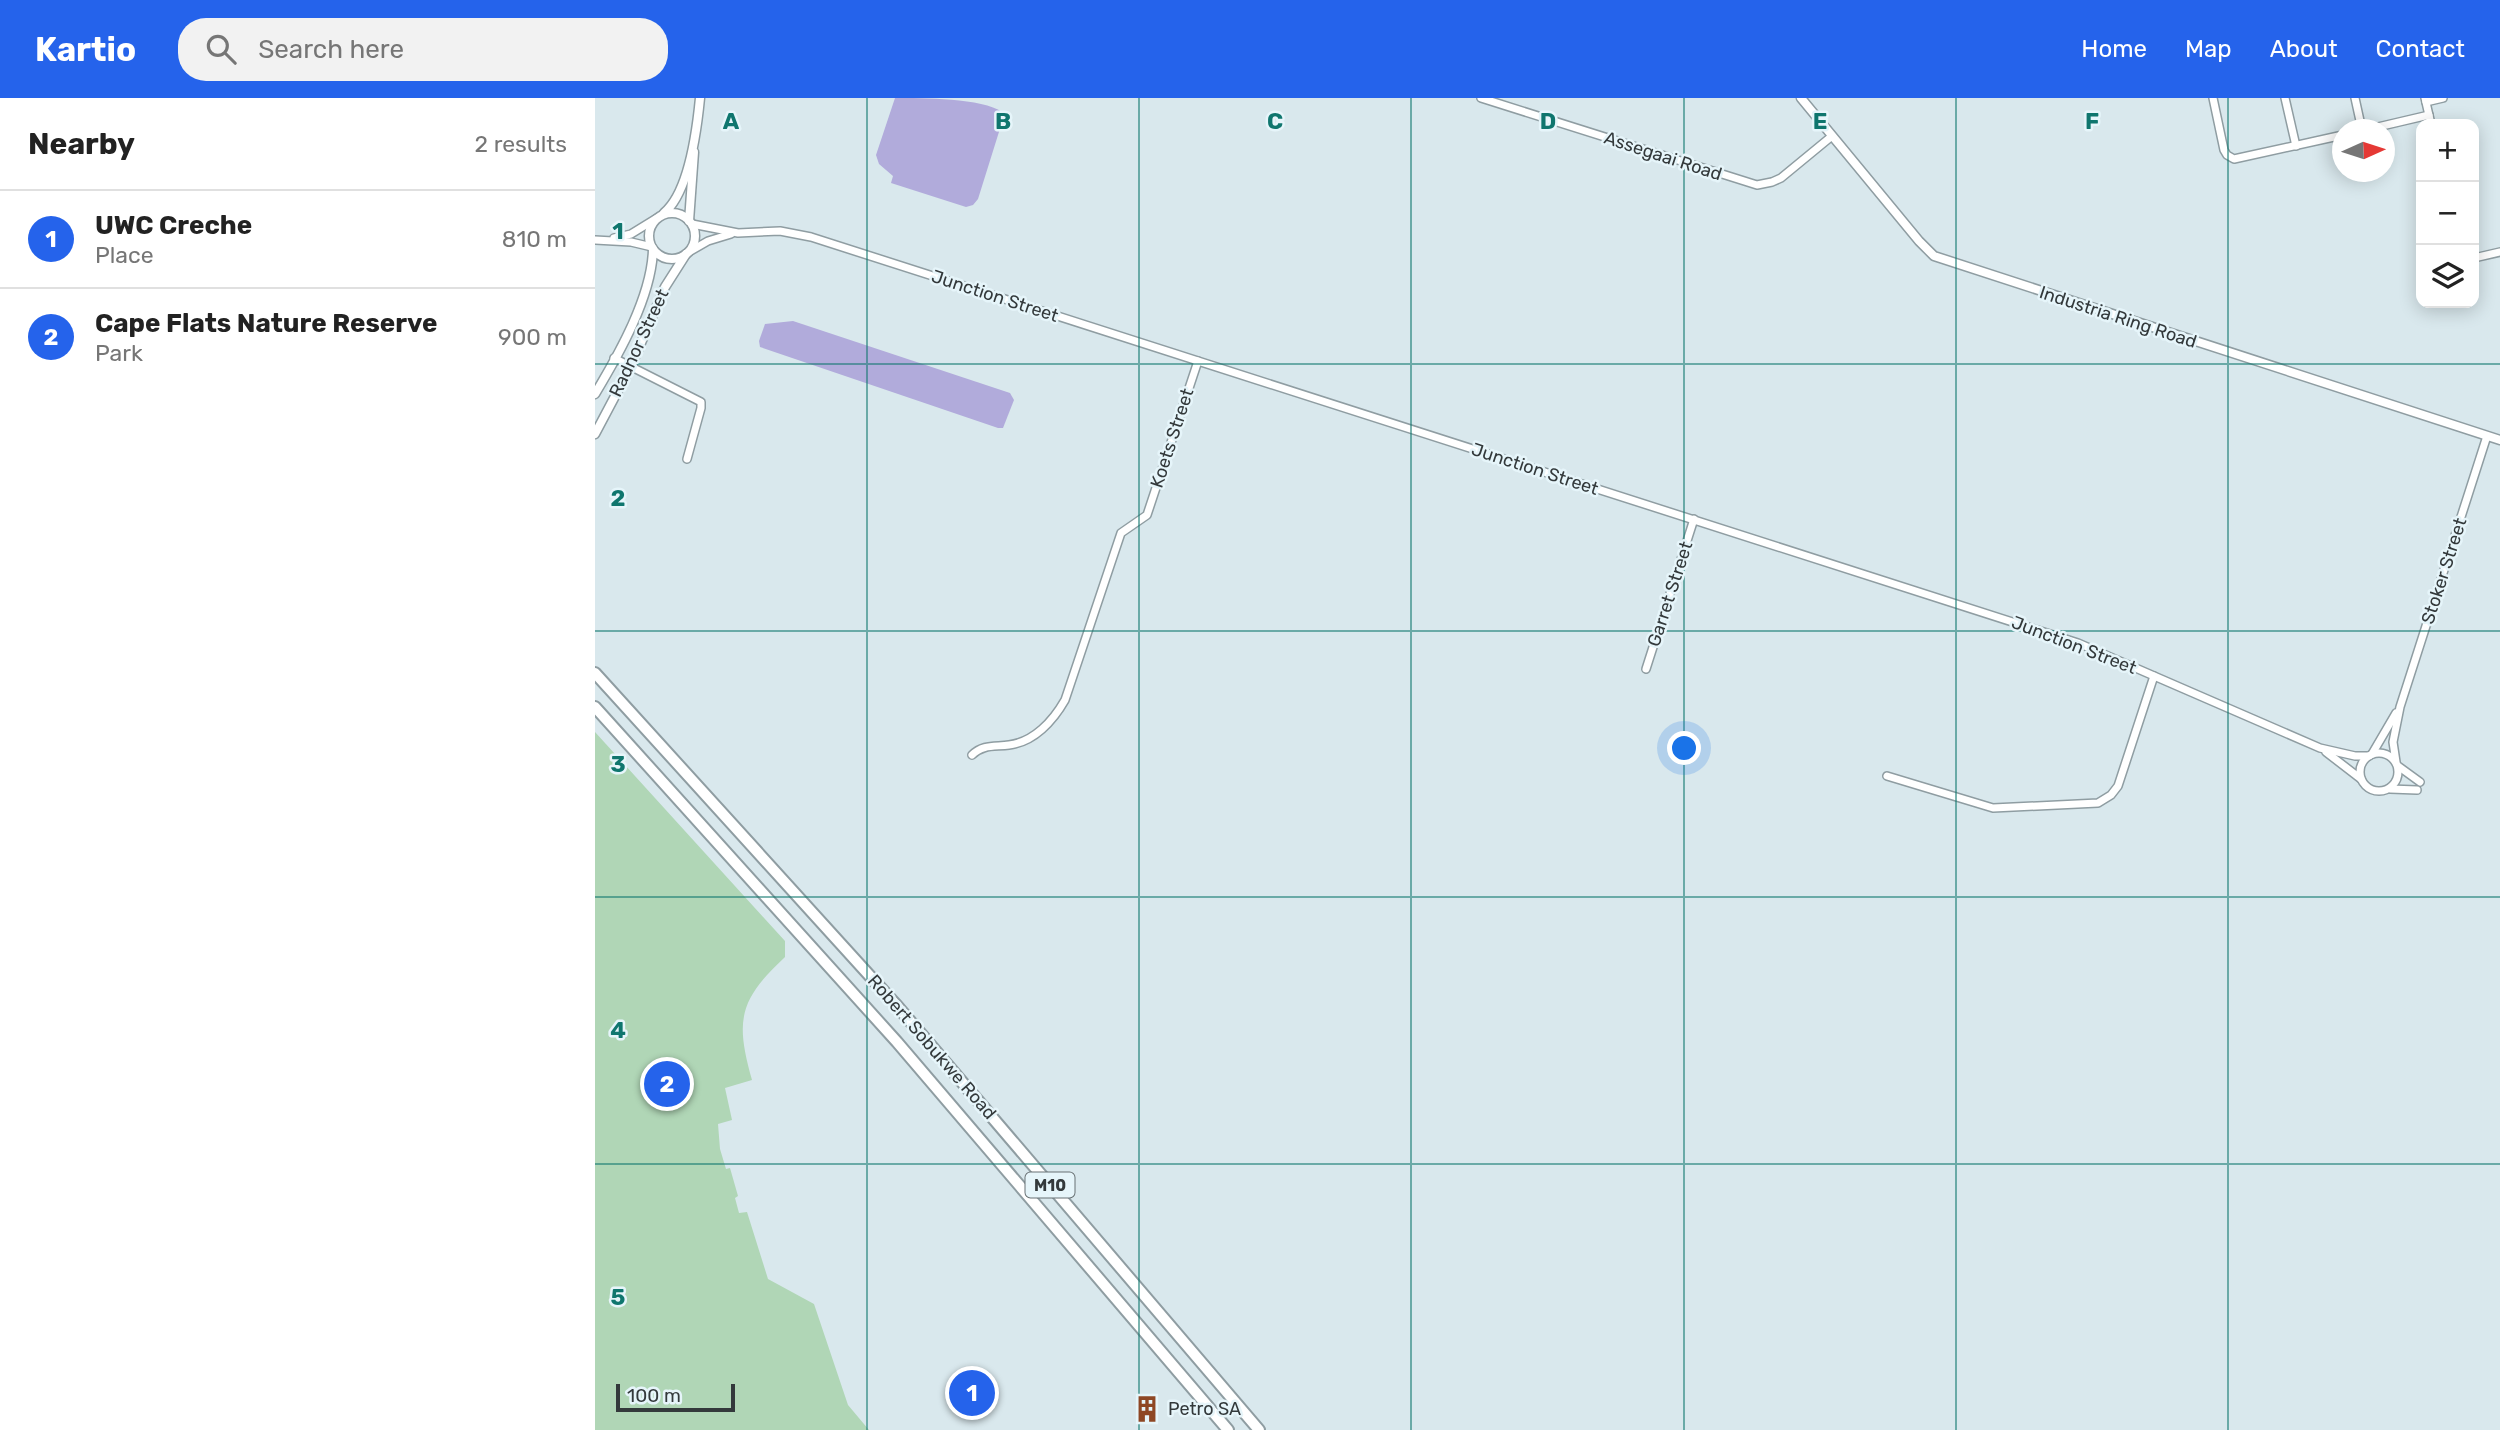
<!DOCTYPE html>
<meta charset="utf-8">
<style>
body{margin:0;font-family:Rubik,sans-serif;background:#f2f2f2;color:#222}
.controls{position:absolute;right:21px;top:21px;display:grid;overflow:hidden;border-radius:14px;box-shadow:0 4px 18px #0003}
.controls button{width:63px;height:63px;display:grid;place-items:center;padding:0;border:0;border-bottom:2px solid #e0e0e0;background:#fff;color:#222;font:35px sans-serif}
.compass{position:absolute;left:1737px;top:21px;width:63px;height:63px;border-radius:50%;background:#fff;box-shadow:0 4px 18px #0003;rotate:87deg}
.scale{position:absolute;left:21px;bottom:18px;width:119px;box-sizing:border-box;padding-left:7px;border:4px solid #33393b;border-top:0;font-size:19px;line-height:24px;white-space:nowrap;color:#33393b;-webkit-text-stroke:5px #e6f5fa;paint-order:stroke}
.you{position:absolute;left:1090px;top:651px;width:24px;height:24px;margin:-18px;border:5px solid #fff;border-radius:50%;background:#1a73e8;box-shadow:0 0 0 10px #1a73e833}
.badge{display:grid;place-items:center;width:46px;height:46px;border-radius:50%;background:#2563eb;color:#fff;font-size:23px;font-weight:700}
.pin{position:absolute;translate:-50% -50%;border:4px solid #fff;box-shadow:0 2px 7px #0006}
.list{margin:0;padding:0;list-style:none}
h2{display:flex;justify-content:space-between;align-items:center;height:91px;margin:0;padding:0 28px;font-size:30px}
h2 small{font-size:23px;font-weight:400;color:#767676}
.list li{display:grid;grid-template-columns:46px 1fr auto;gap:21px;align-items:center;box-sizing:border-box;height:98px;padding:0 28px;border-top:2px solid #e0e0e0}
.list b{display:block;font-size:26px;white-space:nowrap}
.list p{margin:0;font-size:23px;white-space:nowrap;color:#767676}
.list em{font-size:23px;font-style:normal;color:#767676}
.icon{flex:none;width:38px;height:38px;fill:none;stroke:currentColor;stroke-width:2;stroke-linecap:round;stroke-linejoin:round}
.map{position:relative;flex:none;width:1905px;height:1332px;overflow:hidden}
header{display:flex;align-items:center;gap:42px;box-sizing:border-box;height:98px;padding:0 35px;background:#2563eb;color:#fff}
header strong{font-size:33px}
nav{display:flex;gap:38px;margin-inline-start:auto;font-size:24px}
.search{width:490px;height:63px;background:#f2f2f2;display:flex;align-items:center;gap:18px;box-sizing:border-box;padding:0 24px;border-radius:28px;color:#767676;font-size:26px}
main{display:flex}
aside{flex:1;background:#fff}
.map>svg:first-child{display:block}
.green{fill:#b0d6b6}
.water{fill:#b1abdb}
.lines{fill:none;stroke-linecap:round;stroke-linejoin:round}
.minor-casing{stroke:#8f9da2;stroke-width:10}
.tertiary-casing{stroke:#8f9da2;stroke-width:11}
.primary-casing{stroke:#8f9da2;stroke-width:14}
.minor{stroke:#fff;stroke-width:7}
.tertiary{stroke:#fff;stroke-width:8}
.primary{stroke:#fff;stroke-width:10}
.grid{fill:none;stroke:#0f766e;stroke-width:2;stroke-opacity:0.55}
.labels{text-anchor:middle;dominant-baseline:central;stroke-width:5;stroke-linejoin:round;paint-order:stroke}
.shield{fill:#e6f5fa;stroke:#697174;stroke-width:2}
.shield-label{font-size:16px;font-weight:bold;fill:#33393b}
.street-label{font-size:18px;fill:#33393b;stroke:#e6f5fa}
.poi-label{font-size:18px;fill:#33393b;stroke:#e6f5fa;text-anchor:start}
.grid-label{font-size:23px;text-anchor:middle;font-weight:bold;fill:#0f766e;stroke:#e6f5fa;stroke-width:5;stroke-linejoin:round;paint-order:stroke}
</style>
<header>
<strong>Kartio</strong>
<div class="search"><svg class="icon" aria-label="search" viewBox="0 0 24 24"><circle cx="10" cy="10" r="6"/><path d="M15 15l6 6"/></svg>Search here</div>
<nav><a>Home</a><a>Map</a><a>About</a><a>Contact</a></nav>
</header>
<main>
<aside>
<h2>Nearby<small>2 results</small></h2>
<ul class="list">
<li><span class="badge">1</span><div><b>UWC Creche</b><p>Place</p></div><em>810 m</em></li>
<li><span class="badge">2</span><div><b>Cape Flats Nature Reserve</b><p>Park</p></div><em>900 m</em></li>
</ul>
</aside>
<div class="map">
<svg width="1905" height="1332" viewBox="0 0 1905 1332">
<rect width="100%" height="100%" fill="#d9e8ed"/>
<path class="green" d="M0 634 190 843V859C144 902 140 922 157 982L130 990 137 1022 123 1026 125 1051 131 1071 135 1070 143 1098 140 1100 144 1115 152 1114 173 1181 219 1206 253 1307 274 1332H0Z"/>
<g class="water">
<path d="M300 0C327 0 388 0 407 14L408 21 383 101 378 107 371 109 296 85 298 78 284 66 281 57Z"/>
<path d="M198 223 415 295 419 302 408 330H403L165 249 164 243 170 226Z"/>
</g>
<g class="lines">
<defs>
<g id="minor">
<path d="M886 0 1162 87 1177 84 1186 80 1237 38"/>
<path d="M1618 0 1629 52 1632 57 1639 61 1748 37"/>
<path d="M1690 0 1701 48"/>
<path d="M1760 0 1767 32"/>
<path d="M1830 0 1836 26"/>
<path d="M1831 4 1848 0"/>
<path d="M1770 32 1834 17"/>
<path d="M97 126 143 135 185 133 216 139 1483 545 1725 650 1760 658H1774"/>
<path d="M19 140 36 136 62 120"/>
<path d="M0 142 36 144 57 149"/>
<path d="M92 155 113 143 136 136"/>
<path d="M1879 160 1905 154"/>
<path d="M19 260 106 304V310L92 361"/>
<path d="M1051 571 1099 421"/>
<path d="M1731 654 1766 681"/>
<circle cx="1784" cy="674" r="19"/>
<path d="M1777 656 1801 615"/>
<path d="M377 657C388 646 400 649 414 647 439 644 458 623 470 602L526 435 552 417 603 263"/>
<path d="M1801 664 1798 644 1805 609 1892 338"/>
<path d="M1803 668 1825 684"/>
<path d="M1292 678 1398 710 1503 705 1516 697 1523 688 1559 578"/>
<path d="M1795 691 1822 692"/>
</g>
<g id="tertiary">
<path d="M1206 0 1324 143 1339 158 1905 342"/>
<path d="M69 115C94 94 102 31 105 0"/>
<circle cx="77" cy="138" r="23"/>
<path d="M94 123 99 54"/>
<path d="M0 296C24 256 57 198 58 151"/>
<path d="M0 336 36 268 70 189 91 156"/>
</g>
<g id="primary">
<path d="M0 575 303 909 664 1332"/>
<path d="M0 609 302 944 633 1332"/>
</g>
</defs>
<use href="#minor" class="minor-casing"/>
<use href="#tertiary" class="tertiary-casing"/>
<use href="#primary" class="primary-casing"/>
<use href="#minor" class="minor"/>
<use href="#tertiary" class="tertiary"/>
<use href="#primary" class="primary"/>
</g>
<path class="grid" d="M272 0V1332M544 0V1332M816 0V1332M1089 0V1332M1361 0V1332M1633 0V1332M0 266H1905M0 533H1905M0 799H1905M0 1066H1905"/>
<defs>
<symbol id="building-bare" viewBox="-9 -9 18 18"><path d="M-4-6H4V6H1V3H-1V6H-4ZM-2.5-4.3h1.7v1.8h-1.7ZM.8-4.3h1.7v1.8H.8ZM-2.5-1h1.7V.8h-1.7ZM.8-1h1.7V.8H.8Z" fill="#8e4724" stroke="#e6f5fa" stroke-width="2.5" paint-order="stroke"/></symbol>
</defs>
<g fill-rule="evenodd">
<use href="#building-bare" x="533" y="1292" width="38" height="38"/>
</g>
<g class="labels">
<rect class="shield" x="430.5" y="1074.5" width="49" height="25" rx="5"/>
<g class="shield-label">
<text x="455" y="1087">M10</text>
</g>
<g class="street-label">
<text transform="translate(1068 58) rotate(18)">Assegaai Road</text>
<text transform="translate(400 198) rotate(18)">Junction Street</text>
<text transform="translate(1523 219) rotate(18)">Industria Ring Road</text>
<text transform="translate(44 245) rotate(-65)">Radnor Street</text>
<text transform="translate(577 340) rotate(-72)">Koets Street</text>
<text transform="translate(940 371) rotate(18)">Junction Street</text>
<text transform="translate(1849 473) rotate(-72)">Stoker Street</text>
<text transform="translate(1075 496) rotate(-72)">Garret Street</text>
<text transform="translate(1479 547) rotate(21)">Junction Street</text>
<text transform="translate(337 949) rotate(49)">Robert Sobukwe Road</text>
</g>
<g class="poi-label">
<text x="573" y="1311">Petro SA</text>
</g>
</g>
<g class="grid-label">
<text x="136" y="31">A</text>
<text x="408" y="31">B</text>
<text x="680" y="31">C</text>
<text x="953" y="31">D</text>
<text x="1225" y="31">E</text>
<text x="1497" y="31">F</text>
<text x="23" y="141">1</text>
<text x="23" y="408">2</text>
<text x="23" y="674">3</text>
<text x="23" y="940">4</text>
<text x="23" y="1207">5</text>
</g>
</svg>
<div class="controls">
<button>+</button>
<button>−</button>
<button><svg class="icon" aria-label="layers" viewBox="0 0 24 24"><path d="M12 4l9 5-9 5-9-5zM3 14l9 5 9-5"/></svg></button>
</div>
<svg class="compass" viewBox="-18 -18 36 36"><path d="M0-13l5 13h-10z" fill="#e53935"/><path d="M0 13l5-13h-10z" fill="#767676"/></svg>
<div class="scale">100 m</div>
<div class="you"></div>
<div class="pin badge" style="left:377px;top:1295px">1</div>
<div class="pin badge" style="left:72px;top:986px">2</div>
</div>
</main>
